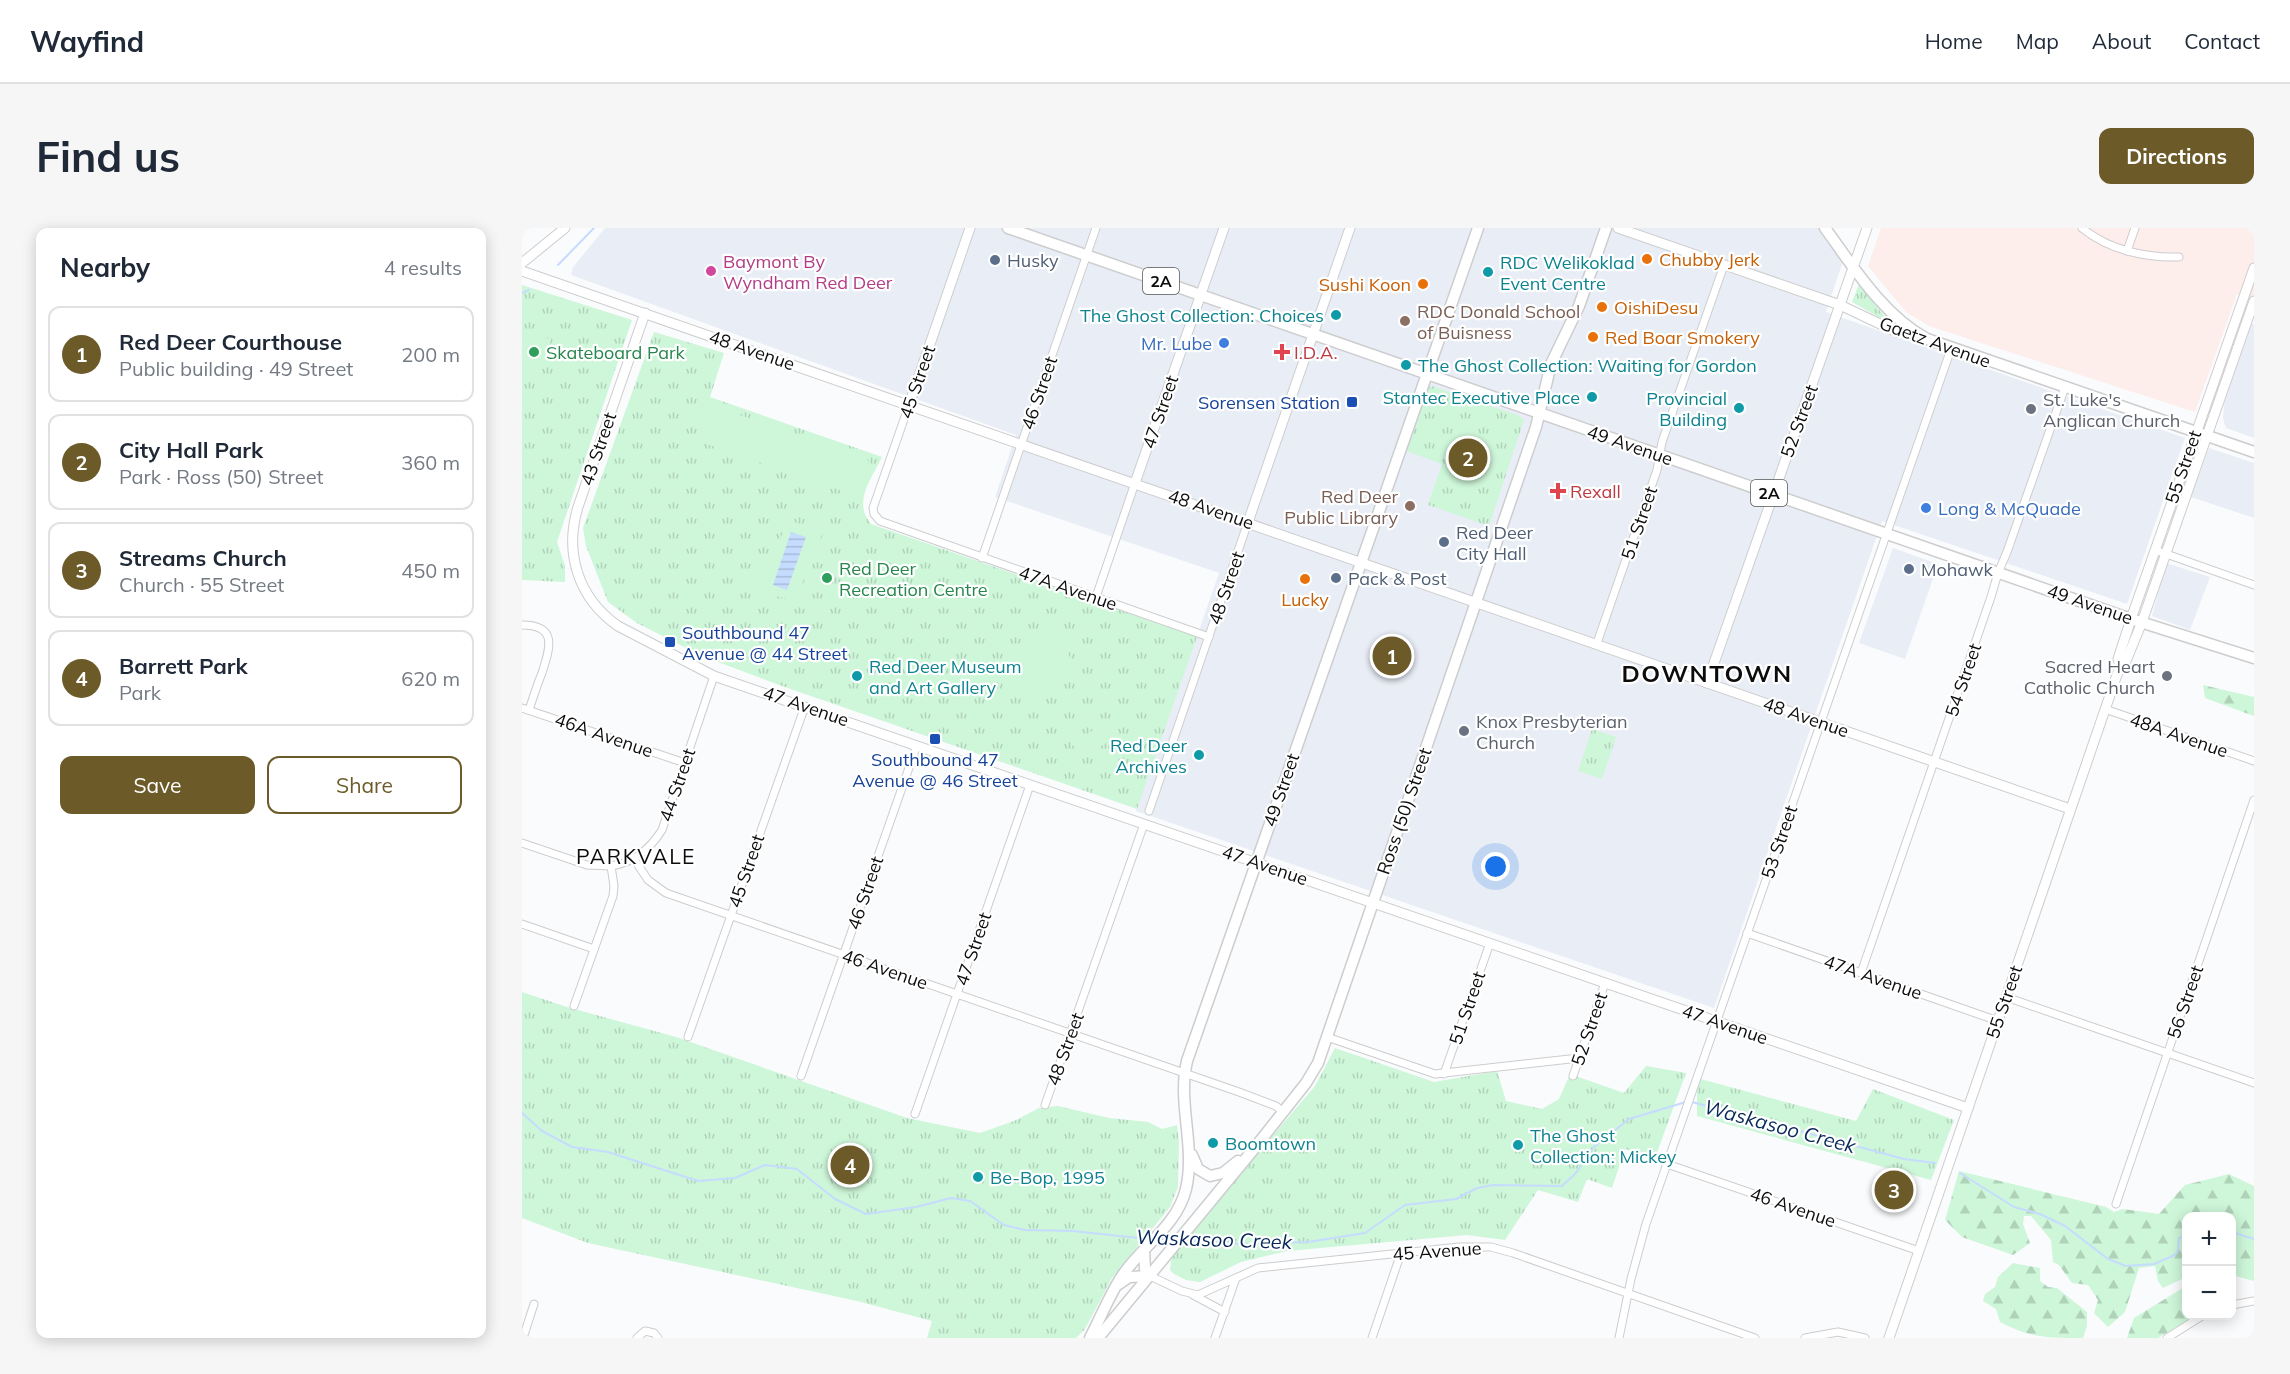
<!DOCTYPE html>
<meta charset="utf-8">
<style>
body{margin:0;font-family:Mulish,sans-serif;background:#f6f6f7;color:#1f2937}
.controls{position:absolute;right:18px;bottom:18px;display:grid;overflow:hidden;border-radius:12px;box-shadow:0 3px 15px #0003}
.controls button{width:54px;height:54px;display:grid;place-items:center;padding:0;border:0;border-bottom:2px solid #e0e1e3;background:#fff;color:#1f2937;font:30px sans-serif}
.you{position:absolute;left:974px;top:639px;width:21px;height:21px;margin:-15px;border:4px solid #fff;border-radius:50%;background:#1a73e8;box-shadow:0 0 0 9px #1a73e833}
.badge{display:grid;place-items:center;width:39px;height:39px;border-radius:50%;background:#6c5b29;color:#fff;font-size:20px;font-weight:700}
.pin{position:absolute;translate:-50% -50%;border:3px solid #fff;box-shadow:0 2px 6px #0006}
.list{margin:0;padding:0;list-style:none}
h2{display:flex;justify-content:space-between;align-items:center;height:78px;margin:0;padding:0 24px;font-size:26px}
h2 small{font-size:20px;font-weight:400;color:#747a83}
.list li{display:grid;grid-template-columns:39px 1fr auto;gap:18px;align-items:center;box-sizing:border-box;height:96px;margin:0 12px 12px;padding:0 12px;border:2px solid #e0e1e3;border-radius:12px}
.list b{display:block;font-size:22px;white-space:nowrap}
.list p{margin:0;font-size:20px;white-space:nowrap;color:#747a83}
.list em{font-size:20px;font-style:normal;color:#747a83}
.actions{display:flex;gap:12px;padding:18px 24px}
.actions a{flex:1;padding:14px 0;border:2px solid #6c5b29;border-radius:12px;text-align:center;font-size:21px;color:#6c5b29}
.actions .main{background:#6c5b29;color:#fff}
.map{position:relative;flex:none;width:1732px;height:1110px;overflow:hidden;border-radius:12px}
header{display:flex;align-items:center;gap:36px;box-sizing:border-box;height:84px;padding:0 30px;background:#fff;border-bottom:2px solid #e0e1e3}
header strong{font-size:28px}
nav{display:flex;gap:33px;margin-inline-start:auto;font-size:21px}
.intro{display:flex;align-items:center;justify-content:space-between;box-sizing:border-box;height:144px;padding:0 36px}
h1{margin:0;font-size:42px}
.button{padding:15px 27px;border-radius:12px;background:#6c5b29;color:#fff;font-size:21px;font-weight:700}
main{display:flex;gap:36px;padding:0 36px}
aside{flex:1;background:#fff;border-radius:12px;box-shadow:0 3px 15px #0003}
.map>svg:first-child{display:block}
.built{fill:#e9eef6}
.industrial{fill:#fdedeb}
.forest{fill:url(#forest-firs)}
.park{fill:url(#park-tufts)}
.pitch{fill:#cef6d9}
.water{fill:url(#water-rules)}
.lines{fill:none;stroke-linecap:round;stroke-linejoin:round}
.stream{stroke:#c5dcff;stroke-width:2}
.minor-casing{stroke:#cdcdcf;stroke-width:9}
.tertiary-casing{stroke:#cdcdcf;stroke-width:11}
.secondary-casing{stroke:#cdcdcf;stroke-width:13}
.primary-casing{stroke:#cdcdcf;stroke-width:13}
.minor{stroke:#fff;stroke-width:7}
.tertiary{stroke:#fff;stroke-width:9}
.secondary{stroke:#fff;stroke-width:10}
.primary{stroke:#fff;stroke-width:10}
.food-dot{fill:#e8710a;stroke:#fff;stroke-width:2}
.service-dot{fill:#5c6f8a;stroke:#fff;stroke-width:2}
.hotel-dot{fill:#d1479c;stroke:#fff;stroke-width:2}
.culture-dot{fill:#0f9aa8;stroke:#fff;stroke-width:2}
.education-dot{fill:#8d6e63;stroke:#fff;stroke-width:2}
.shop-dot{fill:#3f7fe0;stroke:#fff;stroke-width:2}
.leisure-dot{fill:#2e9e5b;stroke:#fff;stroke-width:2}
.health-dot{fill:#e0444e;stroke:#fff;stroke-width:2}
.transit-dot{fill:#1a4fb4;stroke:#fff;stroke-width:2}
.worship-dot{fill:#6b7280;stroke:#fff;stroke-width:2}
.labels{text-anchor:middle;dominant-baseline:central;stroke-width:4.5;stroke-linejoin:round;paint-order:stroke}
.shield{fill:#fff;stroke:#555;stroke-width:1.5}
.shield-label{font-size:16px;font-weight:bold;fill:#0c0c0c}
.food-label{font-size:18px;fill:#c56008;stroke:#fff;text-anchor:start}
.service-label{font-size:18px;fill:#4e5e75;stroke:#fff;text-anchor:start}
.hotel-label{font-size:18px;fill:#b23c85;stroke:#fff;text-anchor:start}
.culture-label{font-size:18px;fill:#0d838f;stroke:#fff;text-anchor:start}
.education-label{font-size:18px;fill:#785e54;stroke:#fff;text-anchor:start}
.street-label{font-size:18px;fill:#0c0c0c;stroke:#fff}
.shop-label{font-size:18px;fill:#366cbe;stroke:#fff;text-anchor:end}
.leisure-label{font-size:18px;fill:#27864d;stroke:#fff;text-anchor:start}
.health-label{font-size:18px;fill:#be3a42;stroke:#fff;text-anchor:start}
.worship-label{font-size:18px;fill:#5b616d;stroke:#fff;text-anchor:start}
.transit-label{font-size:18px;fill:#164399;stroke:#fff;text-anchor:end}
.water-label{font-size:20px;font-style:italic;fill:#052759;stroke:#fff}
.quarter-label{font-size:21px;letter-spacing:1.5px;fill:#0c0c0c;stroke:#fff}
.district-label{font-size:24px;font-weight:bold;letter-spacing:1.5px;fill:#0c0c0c;stroke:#fff}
</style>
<header>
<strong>Wayfind</strong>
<nav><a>Home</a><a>Map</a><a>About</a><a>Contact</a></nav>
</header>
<div class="intro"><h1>Find us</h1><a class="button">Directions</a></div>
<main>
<aside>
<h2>Nearby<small>4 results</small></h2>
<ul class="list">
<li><span class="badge">1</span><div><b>Red Deer Courthouse</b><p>Public building · 49 Street</p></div><em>200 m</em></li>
<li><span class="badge">2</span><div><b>City Hall Park</b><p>Park · Ross (50) Street</p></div><em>360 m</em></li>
<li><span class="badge">3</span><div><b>Streams Church</b><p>Church · 55 Street</p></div><em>450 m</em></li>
<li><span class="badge">4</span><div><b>Barrett Park</b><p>Park</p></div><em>620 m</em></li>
</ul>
<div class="actions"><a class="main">Save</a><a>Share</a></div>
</aside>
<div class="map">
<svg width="1732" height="1110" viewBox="0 0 1732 1110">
<defs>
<pattern id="forest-firs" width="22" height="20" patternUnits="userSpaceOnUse" patternTransform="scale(1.5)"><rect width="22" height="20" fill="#cef6d9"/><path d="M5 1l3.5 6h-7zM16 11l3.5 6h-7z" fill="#b0d2b9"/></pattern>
<pattern id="park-tufts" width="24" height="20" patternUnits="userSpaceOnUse" patternTransform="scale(1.5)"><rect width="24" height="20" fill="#cef6d9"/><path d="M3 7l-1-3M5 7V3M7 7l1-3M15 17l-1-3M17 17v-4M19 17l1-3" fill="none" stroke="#b0d2b9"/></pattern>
<pattern id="water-rules" width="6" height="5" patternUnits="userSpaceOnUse" patternTransform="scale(1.5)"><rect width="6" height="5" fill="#c5dcff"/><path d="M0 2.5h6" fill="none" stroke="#a8bcd9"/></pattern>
</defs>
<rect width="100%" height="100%" fill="#fafbfd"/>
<g class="built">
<path d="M83 0H1297L1321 33 1304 84 1663 210 1605 376 1360 293 1192 780 614 583 697 345 473 269 494 207 49 47 51 39Z"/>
<path d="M1732 96V210L1704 200 1701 191 1702 177 1725 97Z"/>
<path d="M1687 220 1732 235V290L1669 269Z"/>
<path d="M1371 320 1416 336 1383 431 1337 415Z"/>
<path d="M1644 335 1688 349 1668 402 1630 388Z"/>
</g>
<path class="industrial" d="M1359 0H1732V69L1715 66 1673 184 1407 98 1384 84 1346 38Z"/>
<g class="forest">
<path d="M1681 457 1732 469V488L1683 470Z"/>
<path d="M1437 943 1584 979 1592 984 1601 981 1637 986 1663 957 1707 946 1732 958V1053L1710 1047V988H1664V1049L1641 1060 1636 1053 1633 1038 1617 1040 1603 1084 1586 1099 1572 1085 1576 1072 1566 1057 1550 1055 1537 1037 1531 1034 1529 1012 1509 988H1502L1501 996 1508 1015 1491 1027 1440 1009 1423 992Z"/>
<path d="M1491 1035 1518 1040V1053L1526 1059 1535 1060 1565 1084V1098L1561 1110C1525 1110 1509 1110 1478 1094L1474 1081 1461 1073 1463 1066 1473 1059 1476 1049Z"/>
<path d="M1664 1058V1088H1673L1636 1110H1605L1612 1090Z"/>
</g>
<g class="park">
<path d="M1337 56 1359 84 1363 88 1358 90 1330 74Z"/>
<path d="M0 57 110 92 35 314 43 338V354L0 352Z"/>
<path d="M132 104 202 125 188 169 360 229C350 250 330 274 349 296L675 409 615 581 260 458 180 428 115 395 86 374 64 318 61 300Z"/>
<path d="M910 158 998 188 1002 192 967 298 906 277 920 236 884 223 902 166 905 161Z"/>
<path d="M1070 501 1094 509 1080 551 1056 543Z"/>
<path d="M0 764 45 779 154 809 385 890 458 905 492 893 517 880 536 878 587 890 626 894 640 901 655 897 657 915 656 959 648 979 590 1050 563 1101 554 1110H405L410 1093 335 1073 66 1015 0 990Z"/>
<path d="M813 820 912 854 975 843 984 873 1020 881 1037 871 1048 846 1102 865 1124 838 1164 845 1133 930 1103 921 1090 960 1065 951 1056 974 1016 962 983 1012 945 1007 765 1023 719 1034 678 1054 664 1052 652 1046 648 1042 650 1026 793 858Z"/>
<path d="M1175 850 1334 893 1351 861 1432 892 1409 952 1175 888Z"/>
</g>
<g class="pitch">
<path d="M3 102H10L29 112 20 137 13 140 0 136V106Z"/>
<path d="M189 177 345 231 347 235 336 266 332 267 176 213 174 209 185 179Z"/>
<path d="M265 291 301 305 297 313H295L278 363 280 365 277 374 246 366 228 345 255 321Z"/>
<path d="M526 397 554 438 511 466 485 423Z"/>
<path d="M583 494 593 509 560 531 550 516Z"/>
</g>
<path class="water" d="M269 304 284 309 265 362 251 357Z"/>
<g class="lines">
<g class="stream">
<path d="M36 37 72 0"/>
<path d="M0 65 7 62"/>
<path d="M1170 874 1382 931 1413 935"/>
<path d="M0 885 20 903 50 919 86 924 176 953 213 950 243 937 275 941 313 971 344 986 394 979 429 970 448 973 482 997 503 1002 551 1003 626 1011"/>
<path d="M1438 945 1492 979 1518 986 1543 998 1586 1031 1604 1038 1632 1036 1653 1027 1656 1022 1657 1010 1664 1008"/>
<path d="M1710 1004 1732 1011"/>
<path d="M638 1011 653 1012"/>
<path d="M661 1012 719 1016 786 1014 843 1005 883 977 934 971 955 960 971 957 1040 958 1054 945 1072 919 1107 891 1164 874"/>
</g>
<defs>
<g id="minor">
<path d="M1560 0C1587 22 1623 30 1657 29"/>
<path d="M1605 23 1613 0"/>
<path d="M387 177 351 280 352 286 358 293 687 409"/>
<path d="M1633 322 1732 357"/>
<path d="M460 330 574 0"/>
<path d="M574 369 613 255"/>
<path d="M0 397C36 397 28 420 20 445 15 457 11 470 7 482"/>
<path d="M1075 415 1135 242 1140 214 1202 37"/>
<path d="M0 480 163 535"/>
<path d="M1583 481 1732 533"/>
<path d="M627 583 726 294"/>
<path d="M0 615 65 637 89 638"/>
<path d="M112 631 126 652 144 665 717 864 754 878 761 884"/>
<path d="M0 696 72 721"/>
<path d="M1225 705 1476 793"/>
<path d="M1339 745 1469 369 1476 345 1485 324 1543 159"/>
<path d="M1484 769 1732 855"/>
<path d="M52 778 91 668 92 658 89 638C111 635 128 621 140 602L192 448"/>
<path d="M166 809 283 478"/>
<path d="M805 809 913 846 1057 830"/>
<path d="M922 846 968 715"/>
<path d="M279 848 395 517"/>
<path d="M1051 848 1083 755"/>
<path d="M523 877 622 596"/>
<path d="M393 886 508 557"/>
<path d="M1145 936 1397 1023"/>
<path d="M1594 976 1732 572"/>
<path d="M628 1048 660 1063 676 1067 736 1040 937 1019H969L991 1025 1233 1110"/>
<path d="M671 1067 703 1084"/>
<path d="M1710 1077 1732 1073"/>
<path d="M1 1110 12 1076"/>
<path d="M115 1110 123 1103 132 1105 136 1110"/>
<path d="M693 1110 714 1050"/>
<path d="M850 1110 879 1025"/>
<path d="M1097 1110 1109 1051 1124 996 1429 121"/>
<path d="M1283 1110 1316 1104 1343 1110"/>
<path d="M1645 1110 1680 1088"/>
</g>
<g id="tertiary">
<path d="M1096 0 1318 77 1375 104 1388 102"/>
<path d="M0 35 43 0"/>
<path d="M0 43 1548 581"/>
<path d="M123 85 56 279C42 325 56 370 96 398L192 448 1446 880"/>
<path d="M387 177 448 0"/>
<path d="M613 255 702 0"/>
<path d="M726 294 828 0"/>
<path d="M1598 438 1604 433 1620 394 1732 73"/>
<path d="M1185 455 1345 0"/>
<path d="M1367 1110 1598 438 1596 431 1609 391 1732 40"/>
</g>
<g id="secondary">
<path d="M670 927 676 941 688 948 701 945 716 933"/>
<path d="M622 1022 623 1041 628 1048"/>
<path d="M597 1056 607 1049 628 1048"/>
<path d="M568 1110C579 1089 588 1065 602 1045 623 1016 655 997 664 961 674 918 655 875 665 833L956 0"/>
<path d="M576 1110 731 922 784 855 796 835 1014 199 1029 136 1057 78 1084 0"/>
</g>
<g id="primary">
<path d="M486 0 1609 391 1732 430"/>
<path d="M1303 0C1332 40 1361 87 1405 111L1732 224"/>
</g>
</defs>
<use href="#minor" class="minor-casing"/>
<use href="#tertiary" class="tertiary-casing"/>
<use href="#secondary" class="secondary-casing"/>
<use href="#primary" class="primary-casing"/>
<use href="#minor" class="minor"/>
<use href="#tertiary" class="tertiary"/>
<use href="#secondary" class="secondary"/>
<use href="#primary" class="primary"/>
</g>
<g class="food-dot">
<circle cx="1125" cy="31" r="6"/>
<circle cx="901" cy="56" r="6"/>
<circle cx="1080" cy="79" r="6"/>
<circle cx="1071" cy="109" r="6"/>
<circle cx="783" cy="351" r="6"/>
</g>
<g class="service-dot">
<circle cx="473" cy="32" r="6"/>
<circle cx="922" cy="314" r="6"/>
<circle cx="1387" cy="341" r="6"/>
<circle cx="814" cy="350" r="6"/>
</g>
<circle class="hotel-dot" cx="189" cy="43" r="6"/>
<g class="culture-dot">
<circle cx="966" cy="44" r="6"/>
<circle cx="814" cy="87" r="6"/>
<circle cx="884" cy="137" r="6"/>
<circle cx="1070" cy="169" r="6"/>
<circle cx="1217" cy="180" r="6"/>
<circle cx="335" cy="448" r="6"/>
<circle cx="677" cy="527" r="6"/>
<circle cx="691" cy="915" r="6"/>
<circle cx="996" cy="917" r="6"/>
<circle cx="456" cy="949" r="6"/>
</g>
<g class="education-dot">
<circle cx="883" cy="93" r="6"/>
<circle cx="888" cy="278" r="6"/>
</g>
<g class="shop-dot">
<circle cx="702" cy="115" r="6"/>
<circle cx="1404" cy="280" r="6"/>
</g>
<g class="leisure-dot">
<circle cx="12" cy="124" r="6"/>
<circle cx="305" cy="350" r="6"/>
</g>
<g class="health-dot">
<path d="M757 115h6v6h6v6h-6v6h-6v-6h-6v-6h6z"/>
<path d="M1033 254h6v6h6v6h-6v6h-6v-6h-6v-6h6z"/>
</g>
<g class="transit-dot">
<rect x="824" y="168" width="12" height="12" rx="3"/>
<rect x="142" y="408" width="12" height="12" rx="3"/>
<rect x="407" y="505" width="12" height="12" rx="3"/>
</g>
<g class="worship-dot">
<circle cx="1509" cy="181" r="6"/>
<circle cx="1645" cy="448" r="6"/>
<circle cx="942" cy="503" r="6"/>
</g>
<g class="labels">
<g class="shield">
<rect x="621" y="40" width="36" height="26" rx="4.5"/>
<rect x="1229" y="252" width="36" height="26" rx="4.5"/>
</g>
<g class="shield-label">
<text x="639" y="53">2A</text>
<text x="1247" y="265">2A</text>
</g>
<g class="food-label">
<text x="1137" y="31">Chubby Jerk</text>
<text x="889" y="56" text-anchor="end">Sushi Koon</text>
<text x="1092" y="79">OishiDesu</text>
<text x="1083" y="109">Red Boar Smokery</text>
<text x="783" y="371" text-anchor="middle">Lucky</text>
</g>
<g class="service-label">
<text x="485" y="32">Husky</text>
<text x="934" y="304">Red Deer<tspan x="934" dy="21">City Hall</tspan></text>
<text x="1399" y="341">Mohawk</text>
<text x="826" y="350">Pack &amp; Post</text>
</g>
<g class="hotel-label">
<text x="201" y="33">Baymont By<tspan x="201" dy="21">Wyndham Red Deer</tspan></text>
</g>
<g class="culture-label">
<text x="978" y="34">RDC Welikoklad<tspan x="978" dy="21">Event Centre</tspan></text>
<text x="802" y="87" text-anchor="end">The Ghost Collection: Choices</text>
<text x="896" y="137">The Ghost Collection: Waiting for Gordon</text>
<text x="1058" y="169" text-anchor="end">Stantec Executive Place</text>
<text x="1205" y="170" text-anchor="end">Provincial<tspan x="1205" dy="21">Building</tspan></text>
<text x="347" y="438">Red Deer Museum<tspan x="347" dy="21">and Art Gallery</tspan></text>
<text x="665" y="517" text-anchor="end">Red Deer<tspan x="665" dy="21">Archives</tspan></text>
<text x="1008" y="907">The Ghost<tspan x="1008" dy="21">Collection: Mickey</tspan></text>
<text x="703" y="915">Boomtown</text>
<text x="468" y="949">Be-Bop, 1995</text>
</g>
<g class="education-label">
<text x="895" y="83">RDC Donald School<tspan x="895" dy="21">of Buisness</tspan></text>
<text x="876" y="268" text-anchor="end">Red Deer<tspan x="876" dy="21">Public Library</tspan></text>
</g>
<g class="street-label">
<text transform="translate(1413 114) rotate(20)">Gaetz Avenue</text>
<text transform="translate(230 122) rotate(19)">48 Avenue</text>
<text transform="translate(395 154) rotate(-71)">45 Street</text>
<text transform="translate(517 165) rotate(-71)">46 Street</text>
<text transform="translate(638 184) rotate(-71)">47 Street</text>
<text transform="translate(1277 193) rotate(-70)">52 Street</text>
<text transform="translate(1108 217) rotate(19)">49 Avenue</text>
<text transform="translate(76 221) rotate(-71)">43 Street</text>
<text transform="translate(1661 239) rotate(-71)">55 Street</text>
<text transform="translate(689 281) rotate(19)">48 Avenue</text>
<text transform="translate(1117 295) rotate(-71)">51 Street</text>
<text transform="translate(546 360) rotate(19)">47A Avenue</text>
<text transform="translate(704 360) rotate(-71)">48 Street</text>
<text transform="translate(1568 376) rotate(19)">49 Avenue</text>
<text transform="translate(1441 452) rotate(-71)">54 Street</text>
<text transform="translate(284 478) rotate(19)">47 Avenue</text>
<text transform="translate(1284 489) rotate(19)">48 Avenue</text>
<text transform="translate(82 507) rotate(19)">46A Avenue</text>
<text transform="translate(1657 507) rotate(19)">48A Avenue</text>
<text transform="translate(155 557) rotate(-71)">44 Street</text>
<text transform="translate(759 562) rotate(-71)">49 Street</text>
<text transform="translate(882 583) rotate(-71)">Ross (50) Street</text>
<text transform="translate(1257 614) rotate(-71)">53 Street</text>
<text transform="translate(743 637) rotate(19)">47 Avenue</text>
<text transform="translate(224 643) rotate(-71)">45 Street</text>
<text transform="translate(343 665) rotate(-71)">46 Street</text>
<text transform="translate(451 721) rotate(-71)">47 Street</text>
<text transform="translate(363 741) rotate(19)">46 Avenue</text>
<text transform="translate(1351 749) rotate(19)">47A Avenue</text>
<text transform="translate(1482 774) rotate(-71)">55 Street</text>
<text transform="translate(1663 774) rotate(-71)">56 Street</text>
<text transform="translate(945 780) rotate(-71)">51 Street</text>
<text transform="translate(1203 796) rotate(19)">47 Avenue</text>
<text transform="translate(1067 801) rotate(-71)">52 Street</text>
<text transform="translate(543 821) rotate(-70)">48 Street</text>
<text transform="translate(1271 979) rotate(19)">46 Avenue</text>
<text transform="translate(915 1023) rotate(-4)">45 Avenue</text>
</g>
<g class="shop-label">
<text x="690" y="115">Mr. Lube</text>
<text x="1416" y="280" text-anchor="start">Long &amp; McQuade</text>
</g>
<g class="leisure-label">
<text x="24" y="124">Skateboard Park</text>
<text x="317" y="340">Red Deer<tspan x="317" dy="21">Recreation Centre</tspan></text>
</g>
<g class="health-label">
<text x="772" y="124">I.D.A.</text>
<text x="1048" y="263">Rexall</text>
</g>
<g class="worship-label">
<text x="1521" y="171">St. Luke's<tspan x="1521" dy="21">Anglican Church</tspan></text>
<text x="1633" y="438" text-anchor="end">Sacred Heart<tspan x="1633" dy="21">Catholic Church</tspan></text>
<text x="954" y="493">Knox Presbyterian<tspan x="954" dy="21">Church</tspan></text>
</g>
<g class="transit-label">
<text x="818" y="174">Sorensen Station</text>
<text x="160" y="404" text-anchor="start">Southbound 47<tspan x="160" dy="21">Avenue @ 44 Street</tspan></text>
<text x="413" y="531" text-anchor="middle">Southbound 47<tspan x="413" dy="21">Avenue @ 46 Street</tspan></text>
</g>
<g class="water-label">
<text transform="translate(1258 898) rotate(15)">Waskasoo Creek</text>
<text transform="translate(692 1011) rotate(2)">Waskasoo Creek</text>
</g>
<g class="quarter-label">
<text x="114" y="628">PARKVALE</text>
</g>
<g class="district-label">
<text x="1185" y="445">DOWNTOWN</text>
</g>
</g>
</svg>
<div class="controls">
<button>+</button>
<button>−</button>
</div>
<div class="you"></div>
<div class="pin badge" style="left:870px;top:428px">1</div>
<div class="pin badge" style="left:946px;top:230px">2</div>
<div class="pin badge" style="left:1372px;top:962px">3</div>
<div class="pin badge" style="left:328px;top:937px">4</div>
</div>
</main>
